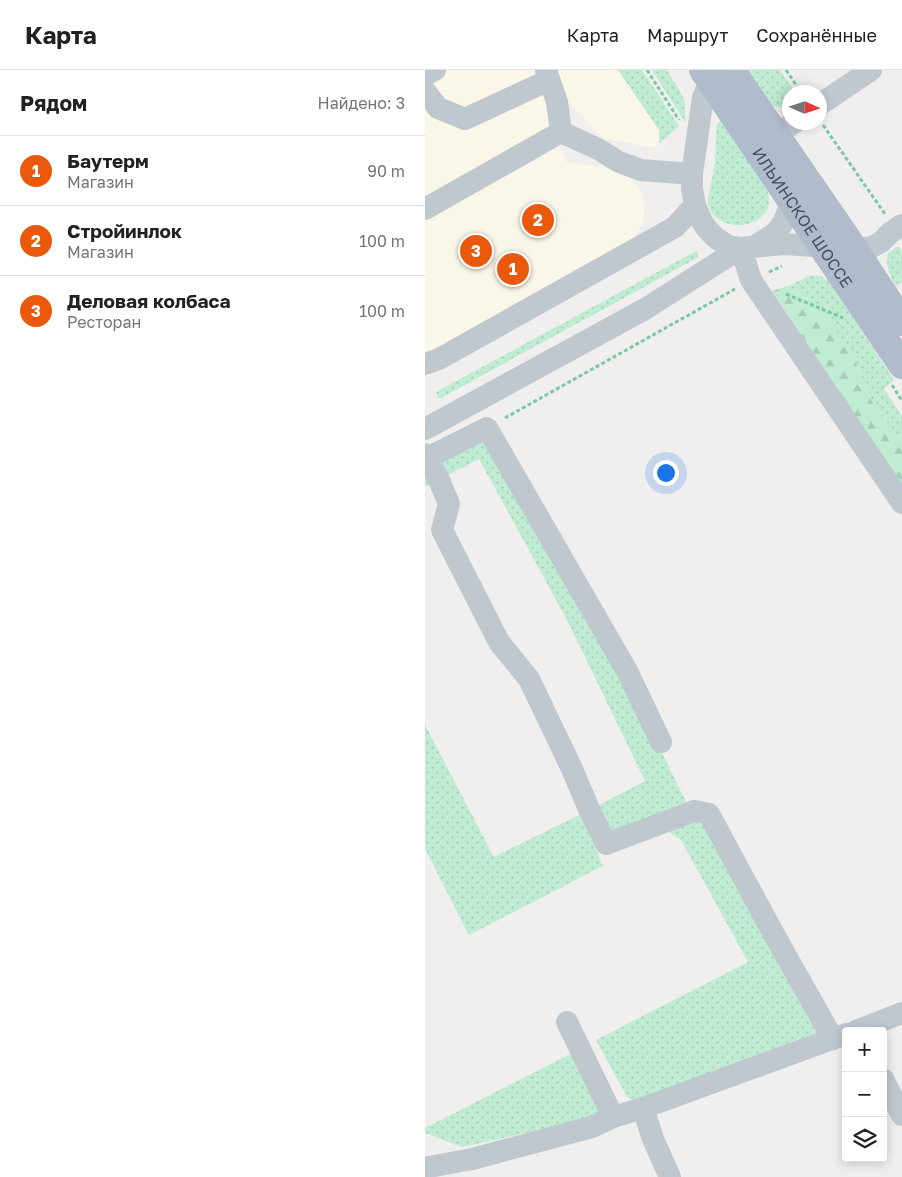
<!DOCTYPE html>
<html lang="ru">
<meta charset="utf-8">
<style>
body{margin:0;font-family:"Golos Text",sans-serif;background:#f6f6f6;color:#202124}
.controls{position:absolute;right:15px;bottom:15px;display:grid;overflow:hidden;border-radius:5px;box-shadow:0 2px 12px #0003}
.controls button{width:45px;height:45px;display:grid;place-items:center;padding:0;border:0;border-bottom:1px solid #e0e0e0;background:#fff;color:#202124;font:25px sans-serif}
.compass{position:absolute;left:357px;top:15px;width:45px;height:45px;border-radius:50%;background:#fff;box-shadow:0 2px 12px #0003;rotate:93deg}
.you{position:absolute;left:240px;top:402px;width:18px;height:18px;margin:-12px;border:4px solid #fff;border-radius:50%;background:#1a73e8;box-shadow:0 0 0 8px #1a73e833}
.badge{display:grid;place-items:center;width:32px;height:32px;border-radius:50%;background:#ea580c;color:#fff;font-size:16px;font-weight:700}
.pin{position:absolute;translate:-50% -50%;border:2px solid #fff;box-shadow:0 1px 5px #0006}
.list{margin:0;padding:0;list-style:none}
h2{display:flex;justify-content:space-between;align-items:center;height:65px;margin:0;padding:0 20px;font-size:21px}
h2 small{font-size:16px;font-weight:400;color:#757577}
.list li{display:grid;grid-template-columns:32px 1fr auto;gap:15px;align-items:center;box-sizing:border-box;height:70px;padding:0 20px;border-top:1px solid #e0e0e0}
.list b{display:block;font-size:19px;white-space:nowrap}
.list p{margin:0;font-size:16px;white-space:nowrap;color:#757577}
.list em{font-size:16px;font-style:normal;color:#757577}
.icon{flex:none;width:28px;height:28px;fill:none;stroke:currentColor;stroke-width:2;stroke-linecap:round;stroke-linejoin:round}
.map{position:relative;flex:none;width:477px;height:1107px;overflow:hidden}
header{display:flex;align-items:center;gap:30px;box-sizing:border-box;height:70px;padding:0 25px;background:#fff;border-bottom:1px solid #e0e0e0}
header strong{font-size:24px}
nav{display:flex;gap:28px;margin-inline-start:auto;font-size:18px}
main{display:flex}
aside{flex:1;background:#fff}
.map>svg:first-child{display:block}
.commercial{fill:#fbf7e8}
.grass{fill:url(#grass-dots)}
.forest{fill:url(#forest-firs)}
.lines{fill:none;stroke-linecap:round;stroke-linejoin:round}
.path{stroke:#79c8a6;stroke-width:3;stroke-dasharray:4 2.5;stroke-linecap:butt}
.minor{stroke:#c0c8cf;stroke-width:22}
.major{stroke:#b0bccc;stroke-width:28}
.labels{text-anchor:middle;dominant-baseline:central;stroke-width:4;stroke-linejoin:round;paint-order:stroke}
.street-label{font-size:16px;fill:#48505b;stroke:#fff}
</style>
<header>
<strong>Карта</strong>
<nav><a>Карта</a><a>Маршрут</a><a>Сохранённые</a></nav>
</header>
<main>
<aside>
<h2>Рядом<small>Найдено: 3</small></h2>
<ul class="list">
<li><span class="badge">1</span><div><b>Баутерм</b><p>Магазин</p></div><em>90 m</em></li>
<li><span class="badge">2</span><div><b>Стройинлок</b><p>Магазин</p></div><em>100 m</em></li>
<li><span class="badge">3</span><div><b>Деловая колбаса</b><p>Ресторан</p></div><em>100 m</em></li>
</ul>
</aside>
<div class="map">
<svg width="477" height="1107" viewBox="0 0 477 1107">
<defs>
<pattern id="grass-dots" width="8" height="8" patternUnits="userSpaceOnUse" patternTransform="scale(1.25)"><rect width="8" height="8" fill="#bfecd3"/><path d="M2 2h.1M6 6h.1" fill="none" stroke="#a6ccb7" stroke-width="1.8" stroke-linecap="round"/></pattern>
<pattern id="forest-firs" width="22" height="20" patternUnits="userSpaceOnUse" patternTransform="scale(1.25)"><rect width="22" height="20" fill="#bfecd3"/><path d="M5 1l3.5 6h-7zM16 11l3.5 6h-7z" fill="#a6ccb7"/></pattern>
</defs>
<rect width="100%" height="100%" fill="#f1eeee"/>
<path class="commercial" d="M0 0H193L235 60 234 74 227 78 194 71 179 69 139 28 120 38 141 92 181 97 204 107 212 115 217 125 219 136V147L214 161 210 167 13 280 0 284Z"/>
<g class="grass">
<path d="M193 0H217L254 56 234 74V60Z"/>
<path d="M227 0H242L257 25 260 33V52Z"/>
<path d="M322 0H355L370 22H364V38L346 36Z"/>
<path d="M296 50 343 122C344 128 345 135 342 140 330 161 294 160 284 138 282 132 284 125 285 119 288 104 291 89 291 73 291 67 291 60 292 54Z"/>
<path d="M473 176 477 181V212L471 217C465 206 460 195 463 183Z"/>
<path d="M271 181 274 187 14 329 11 322Z"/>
<path d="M386 205 395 206 404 211 469 310 459 319 477 346V373L448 334 427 284 385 230 363 216Z"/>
<path d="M54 367 198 602 261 732 187 761 172 736 220 711 141 548 54 389 0 417V394Z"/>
<path d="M0 655 69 787 156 744 178 796 44 865 0 779Z"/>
<path d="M266 750 280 756 398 968 212 1031 205 1029 201 1025 171 970 323 892 256 770 244 762Z"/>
<path d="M149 982 175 1037 172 1044 166 1049 37 1077 0 1063V1058Z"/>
</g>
<path class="forest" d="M363 216 385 230 403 249 427 284 448 334 477 373V415L347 221Z"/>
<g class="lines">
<g class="path">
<path d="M222 0 254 50"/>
<path d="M361 0 376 22"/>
<path d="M398 55 460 144"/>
<path d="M344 202 357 196"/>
<path d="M361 224 418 248"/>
<path d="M467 315 477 331"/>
<path d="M80 348 310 219"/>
</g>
<g class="minor">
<path d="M121 0 132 32 136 62"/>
<path d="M0 5 10 0"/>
<path d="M300 9C286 10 283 16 278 27L267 104V119L270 135 275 148 282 159 291 168 303 176 316 178 359 174 433 179 447 177 456 172 465 163 477 155"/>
<path d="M0 21 13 38 40 49 124 10"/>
<path d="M394 35 446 0"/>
<path d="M136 62 173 79 194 92 216 100 267 104"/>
<path d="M357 80 351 65 370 52"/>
<path d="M0 139 136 62"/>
<path d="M330 176C336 172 344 168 350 163 362 152 366 133 366 118"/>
<path d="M316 178 326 210 477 433"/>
<path d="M0 294 14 289 250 157 270 135"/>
<path d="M0 359 220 239 316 178"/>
<path d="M0 384 14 410 24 434 17 460 74 572 104 609 147 699 164 739 181 774 269 741 284 744 351 868 408 969"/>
<path d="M2 388 62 358 202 601 236 672"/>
<path d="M142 952 188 1047"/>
<path d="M431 961 477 943"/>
<path d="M458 1009 477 1045"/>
<path d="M218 1038 228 1069 245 1107"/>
<path d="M4 1097 47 1089 167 1057 188 1047 218 1038 421 964"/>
</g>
<g class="major">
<path id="s1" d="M278 0 477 295"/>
<path d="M306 0 421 167 477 252"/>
</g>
</g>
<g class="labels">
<g class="street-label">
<text stroke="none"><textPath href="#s1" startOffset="178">ИЛЬИНСКОЕ ШОССЕ</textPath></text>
</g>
</g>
</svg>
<div class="controls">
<button>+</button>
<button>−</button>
<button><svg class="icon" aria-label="layers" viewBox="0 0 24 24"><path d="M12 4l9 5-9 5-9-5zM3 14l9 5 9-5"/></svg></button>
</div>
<svg class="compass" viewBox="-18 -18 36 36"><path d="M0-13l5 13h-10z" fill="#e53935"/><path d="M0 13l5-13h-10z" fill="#757577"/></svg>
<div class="you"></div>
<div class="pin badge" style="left:88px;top:199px">1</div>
<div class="pin badge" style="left:113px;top:150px">2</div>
<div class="pin badge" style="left:51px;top:181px">3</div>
</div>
</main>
